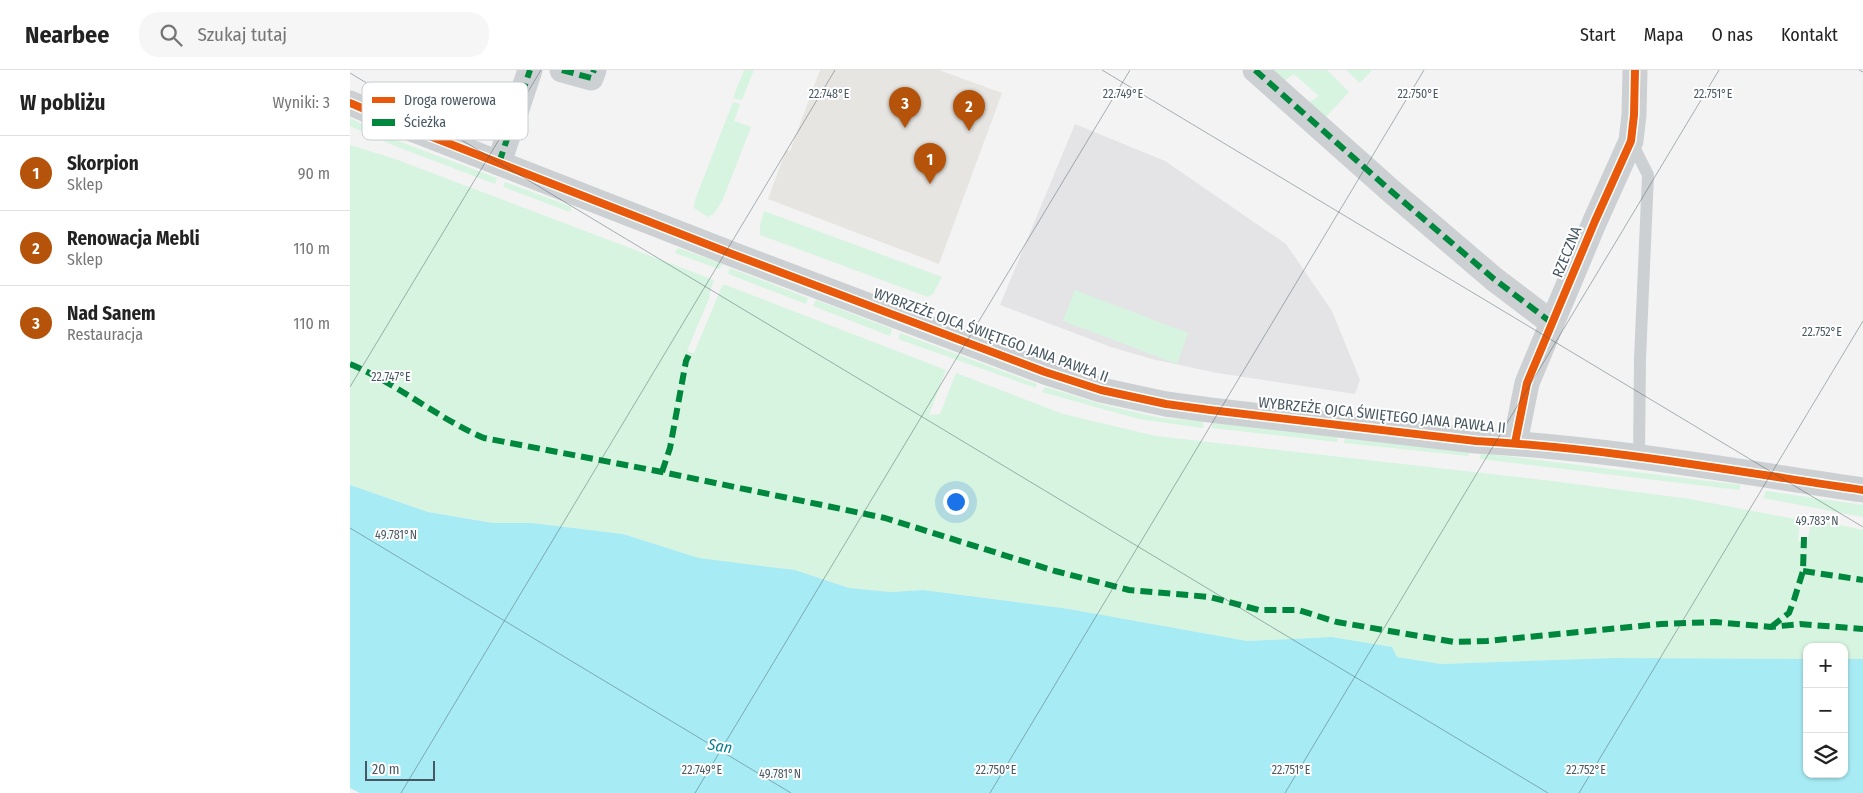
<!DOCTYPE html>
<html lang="pl">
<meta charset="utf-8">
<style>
body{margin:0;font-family:"Fira Sans Condensed",sans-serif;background:#f6f6f6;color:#222}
.controls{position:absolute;right:15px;bottom:15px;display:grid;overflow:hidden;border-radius:10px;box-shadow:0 1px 4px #0004}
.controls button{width:45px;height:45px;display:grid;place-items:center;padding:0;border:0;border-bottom:1px solid #e0e0e0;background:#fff;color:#222;font:25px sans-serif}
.scale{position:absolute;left:15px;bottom:12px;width:70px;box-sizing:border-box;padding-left:5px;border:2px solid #485862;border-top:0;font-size:14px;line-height:18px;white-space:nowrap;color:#485862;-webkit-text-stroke:4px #fff;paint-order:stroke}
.you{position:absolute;left:605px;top:431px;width:18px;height:18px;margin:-12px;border:4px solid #fff;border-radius:50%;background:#1a73e8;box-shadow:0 0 0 8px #1a73e833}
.badge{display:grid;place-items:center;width:32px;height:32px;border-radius:50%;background:#b45309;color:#fff;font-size:16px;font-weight:700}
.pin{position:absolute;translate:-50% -41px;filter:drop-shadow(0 1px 2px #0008)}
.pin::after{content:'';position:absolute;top:26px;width:18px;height:15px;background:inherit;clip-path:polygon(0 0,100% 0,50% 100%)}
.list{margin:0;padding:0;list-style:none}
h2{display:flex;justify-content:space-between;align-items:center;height:65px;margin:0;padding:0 20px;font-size:21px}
h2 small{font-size:16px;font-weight:400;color:#767676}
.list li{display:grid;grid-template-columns:32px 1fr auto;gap:15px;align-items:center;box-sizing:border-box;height:75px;padding:0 20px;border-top:1px solid #e0e0e0}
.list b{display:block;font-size:19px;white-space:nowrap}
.list p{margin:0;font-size:16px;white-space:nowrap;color:#767676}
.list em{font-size:16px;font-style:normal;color:#767676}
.icon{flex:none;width:28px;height:28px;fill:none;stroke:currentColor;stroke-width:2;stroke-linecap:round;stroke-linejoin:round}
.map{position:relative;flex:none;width:1513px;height:723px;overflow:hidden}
header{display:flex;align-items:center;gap:30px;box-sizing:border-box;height:70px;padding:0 25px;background:#fff;border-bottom:1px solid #e0e0e0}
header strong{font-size:24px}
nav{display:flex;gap:28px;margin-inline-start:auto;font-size:18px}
.search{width:350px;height:45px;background:#f6f6f6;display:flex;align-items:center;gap:12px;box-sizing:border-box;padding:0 18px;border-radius:20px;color:#767676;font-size:19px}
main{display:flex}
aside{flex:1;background:#fff}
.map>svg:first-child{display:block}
.commercial{fill:#e7e5e1}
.education{fill:#e4e4e6}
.green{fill:#d6f4df}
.water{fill:#a7ebf4}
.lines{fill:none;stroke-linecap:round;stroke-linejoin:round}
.service{stroke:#cdd0d2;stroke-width:12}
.minor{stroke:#cdd0d2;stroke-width:25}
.quiet{stroke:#00873e;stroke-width:6;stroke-dasharray:12 6;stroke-linecap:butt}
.cycleway-casing{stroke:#fff;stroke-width:11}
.cycleway{stroke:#e8590c;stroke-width:8}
.ticks{fill:none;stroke:#485862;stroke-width:1;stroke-opacity:0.45}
.labels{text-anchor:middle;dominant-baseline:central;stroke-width:4;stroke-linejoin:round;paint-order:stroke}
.street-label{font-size:15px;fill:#485862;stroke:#fff}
.water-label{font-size:16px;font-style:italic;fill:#047f91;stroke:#fff}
.key{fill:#fff;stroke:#c8cdd0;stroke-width:1}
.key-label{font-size:14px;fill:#485862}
.ticks-label{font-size:12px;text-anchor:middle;fill:#485862;stroke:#fff;stroke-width:4;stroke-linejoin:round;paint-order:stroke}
</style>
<header>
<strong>Nearbee</strong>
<div class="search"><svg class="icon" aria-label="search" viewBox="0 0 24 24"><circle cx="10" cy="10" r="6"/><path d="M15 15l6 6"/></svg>Szukaj tutaj</div>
<nav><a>Start</a><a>Mapa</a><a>O nas</a><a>Kontakt</a></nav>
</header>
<main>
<aside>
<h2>W pobliżu<small>Wyniki: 3</small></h2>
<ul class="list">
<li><span class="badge">1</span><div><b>Skorpion</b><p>Sklep</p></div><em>90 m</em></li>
<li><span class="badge">2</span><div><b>Renowacja Mebli</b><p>Sklep</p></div><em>110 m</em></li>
<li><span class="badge">3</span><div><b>Nad Sanem</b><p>Restauracja</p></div><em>110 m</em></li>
</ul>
</aside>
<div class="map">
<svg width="1513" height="723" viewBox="0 0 1513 723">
<rect width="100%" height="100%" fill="#f3f3f3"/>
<path class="commercial" d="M470 0H589L652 23 589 194 418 129 436 80 440 81Z"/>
<path class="education" d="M725 54 815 91 936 174 982 241 1010 310 1005 324 867 303 802 289 761 277 650 235Z"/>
<g class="green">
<path d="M394 0H404L392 30 383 28Z"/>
<path d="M922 0H977L999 22 971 52 951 37 969 26 944 4 933 12Z"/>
<path d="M996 0H1022L1010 13Z"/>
<path d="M383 32 390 34 384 51 401 57 373 129 364 144 358 147 344 138 345 130Z"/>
<path d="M0 48 32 65 147 108 145 114 45 76 0 56Z"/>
<path d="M0 75 45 89 364 210 359 225 360 226 337 281 344 283 373 214 596 300 579 345 590 344 606 303 713 344 806 366 1202 411 1340 429 1450 450 1448 471 1457 473 1462 449 1513 460V589H1494V577H1457V589L1264 588 1091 594 1047 587 981 567 897 571 719 539 573 520 541 522 499 518 445 500 349 488 273 464 182 453H143L78 442 0 415Z"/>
<path d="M155 112 222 137 220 142 153 117Z"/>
<path d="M414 141 592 207 583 224 578 227 410 165V155Z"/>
<path d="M328 178 373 194 369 199 325 183Z"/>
<path d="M380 198 458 228 456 234 378 204Z"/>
<path d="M725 220 838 263 827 294 713 251Z"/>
<path d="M466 230 542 259 540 266 463 236Z"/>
<path d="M550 263 687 314 686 318 548 269Z"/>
<path d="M695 317 754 335 811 348 853 351V358L789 349 692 322Z"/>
<path d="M863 351 988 366 987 372 862 358Z"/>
<path d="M995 368 1120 382 1118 386 994 373Z"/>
<path d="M1131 383 1391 415 1389 420 1130 389Z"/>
<path d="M1416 421 1513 435V447L1413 428Z"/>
</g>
<path class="water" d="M0 415 78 442 143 453H182L273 464 349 488 445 500 499 518 541 522 573 520 719 539 897 571 981 567 1042 577 1047 587 1091 594 1264 588 1457 589V704H1494V589H1513V723H10L0 718Z"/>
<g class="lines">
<path class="service" d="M1281 71 1298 105 1290 289 1289 386"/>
<g class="minor">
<path d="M212 0 241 8 244 0"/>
<path d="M905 0 1041 121 1144 209 1202 253"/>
<path d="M0 33 54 56 382 184 695 302 751 320 816 334 860 340 1126 371C1256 378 1384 401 1513 420"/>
<path d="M149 93 180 0"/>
<path d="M1165 373 1177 313 1245 151 1281 71 1284 45 1285 0"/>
</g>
<g class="quiet">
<path d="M212 0 241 8 244 0"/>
<path d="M905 0 1041 121 1144 209 1202 253"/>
<path d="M149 93 180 0"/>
<path d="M0 294C48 314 87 348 134 368L312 402 535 448 705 501 779 520 860 527 909 540H948L987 552 1104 572 1137 571 1311 554 1365 552 1421 557 1450 554 1513 559"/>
<path d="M312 402 320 378 336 291 341 280"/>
<path d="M1453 501 1513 510"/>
<path d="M1421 557 1439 543 1444 530 1453 501 1454 467"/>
</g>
<defs>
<g id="cycleway">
<path d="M0 33 54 56 382 184 695 302 751 320 816 334 860 340 1126 371C1256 378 1384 401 1513 420"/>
<path d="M1165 373 1177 313 1245 151 1281 71 1284 45 1285 0"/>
</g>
</defs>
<use href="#cycleway" class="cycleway-casing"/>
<use href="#cycleway" class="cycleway"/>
</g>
<path class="ticks" d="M752 0 1513 457M1509 0 1513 2M0 3 1198 723M0 317 191 0M0 458 441 723M51 723 485 0M345 723 780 0M640 723 1074 0M935 723 1369 0M1229 723 1513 251"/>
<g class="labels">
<g class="street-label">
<text transform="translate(1217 182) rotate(-68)">RZECZNA</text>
<text transform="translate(641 265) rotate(20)">WYBRZEŻE OJCA ŚWIĘTEGO JANA PAWŁA II</text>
<text transform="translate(1032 345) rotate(6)">WYBRZEŻE OJCA ŚWIĘTEGO JANA PAWŁA II</text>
</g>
<g class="water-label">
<text transform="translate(370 676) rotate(10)">San</text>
</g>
</g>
<rect x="12" y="12" width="166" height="58" rx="8" class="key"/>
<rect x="22" y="27" width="23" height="6" fill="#e8590c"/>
<rect x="22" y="49" width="23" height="7" fill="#00873e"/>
<g class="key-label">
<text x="54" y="35">Droga rowerowa</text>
<text x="54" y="57">Ścieżka</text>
</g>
<g class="ticks-label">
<text x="479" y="28">22.748°E</text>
<text x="773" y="28">22.749°E</text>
<text x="1068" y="28">22.750°E</text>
<text x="1363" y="28">22.751°E</text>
<text x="1472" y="266">22.752°E</text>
<text x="41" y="311">22.747°E</text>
<text x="1467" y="455">49.783°N</text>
<text x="46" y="469">49.781°N</text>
<text x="352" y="704">22.749°E</text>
<text x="646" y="704">22.750°E</text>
<text x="941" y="704">22.751°E</text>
<text x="1236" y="704">22.752°E</text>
<text x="430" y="708">49.781°N</text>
</g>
</svg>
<div class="controls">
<button>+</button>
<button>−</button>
<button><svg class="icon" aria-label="layers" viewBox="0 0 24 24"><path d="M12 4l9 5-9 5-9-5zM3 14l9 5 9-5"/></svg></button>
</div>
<div class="scale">20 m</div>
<div class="you"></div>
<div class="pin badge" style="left:580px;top:114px">1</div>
<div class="pin badge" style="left:619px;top:61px">2</div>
<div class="pin badge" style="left:555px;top:58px">3</div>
</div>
</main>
